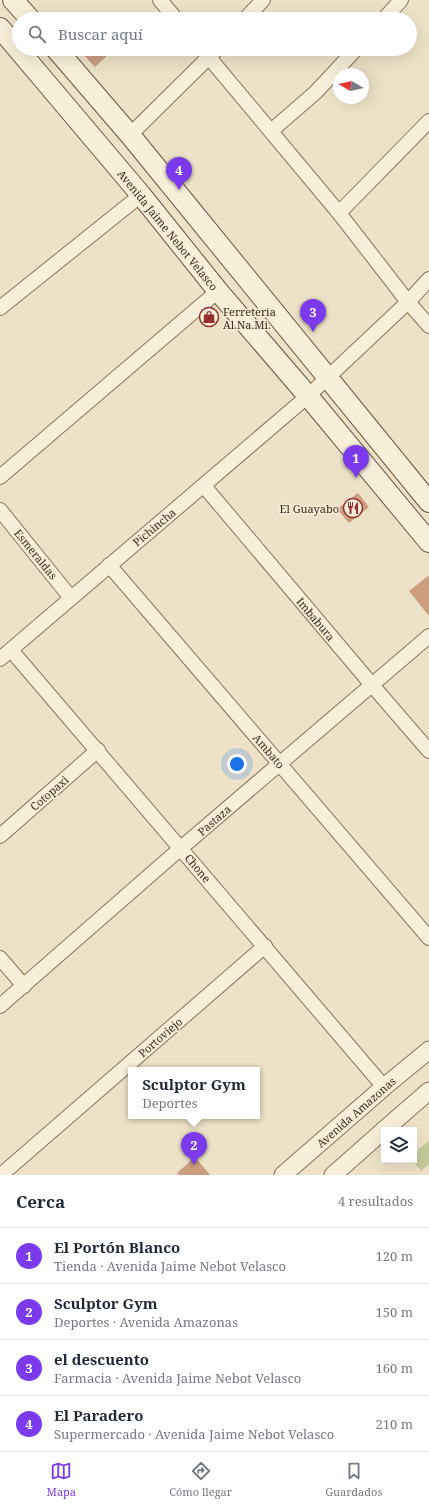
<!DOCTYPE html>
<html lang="es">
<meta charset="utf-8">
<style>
body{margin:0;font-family:"Noto Serif",serif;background:#f6f6f7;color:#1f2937}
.controls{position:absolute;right:12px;bottom:12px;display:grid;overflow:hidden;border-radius:0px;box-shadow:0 4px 16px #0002}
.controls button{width:36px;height:36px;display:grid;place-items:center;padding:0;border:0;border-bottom:1px solid #e0e1e3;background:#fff;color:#1f2937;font:20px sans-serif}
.compass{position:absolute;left:333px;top:68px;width:36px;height:36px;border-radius:50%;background:#fff;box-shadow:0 4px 16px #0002;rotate:279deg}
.you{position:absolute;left:237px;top:764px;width:14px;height:14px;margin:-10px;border:3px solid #fff;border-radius:50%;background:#1a73e8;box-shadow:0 0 0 6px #1a73e833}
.badge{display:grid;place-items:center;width:26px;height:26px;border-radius:50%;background:#7c3aed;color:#fff;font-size:13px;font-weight:700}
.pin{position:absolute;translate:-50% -33px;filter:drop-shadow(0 1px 2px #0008)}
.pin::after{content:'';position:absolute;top:21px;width:14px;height:12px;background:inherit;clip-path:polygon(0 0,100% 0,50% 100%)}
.popup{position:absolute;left:128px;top:1067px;width:132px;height:52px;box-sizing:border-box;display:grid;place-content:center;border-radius:0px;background:#fff;filter:drop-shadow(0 1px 3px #0005);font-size:13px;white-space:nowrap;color:#747a83}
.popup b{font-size:15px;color:#1f2937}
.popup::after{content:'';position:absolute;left:50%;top:100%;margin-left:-8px;border:8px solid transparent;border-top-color:#fff}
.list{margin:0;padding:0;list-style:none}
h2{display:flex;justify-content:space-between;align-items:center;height:52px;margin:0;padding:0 16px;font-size:17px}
h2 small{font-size:13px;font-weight:400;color:#747a83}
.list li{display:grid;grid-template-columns:26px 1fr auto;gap:12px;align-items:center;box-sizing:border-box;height:56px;padding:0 16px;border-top:1px solid #e0e1e3}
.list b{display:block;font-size:15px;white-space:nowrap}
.list p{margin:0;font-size:13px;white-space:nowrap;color:#747a83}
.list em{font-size:13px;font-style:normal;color:#747a83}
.icon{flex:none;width:22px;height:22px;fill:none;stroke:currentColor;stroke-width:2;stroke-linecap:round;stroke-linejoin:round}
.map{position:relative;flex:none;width:429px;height:1175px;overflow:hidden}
.search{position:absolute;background:#fff;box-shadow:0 4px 16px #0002;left:12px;right:12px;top:12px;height:44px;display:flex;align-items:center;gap:10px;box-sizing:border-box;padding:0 14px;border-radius:22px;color:#747a83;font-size:15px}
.sheet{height:276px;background:#fff}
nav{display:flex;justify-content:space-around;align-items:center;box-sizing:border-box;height:56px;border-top:1px solid #e0e1e3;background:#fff;font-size:11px;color:#747a83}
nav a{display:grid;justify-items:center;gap:2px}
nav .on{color:#7c3aed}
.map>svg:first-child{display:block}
.green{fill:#c6cb9b}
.building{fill:#ca9e7f}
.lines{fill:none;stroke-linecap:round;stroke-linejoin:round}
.minor-casing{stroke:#88745d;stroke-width:16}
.tertiary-casing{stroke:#88745d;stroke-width:19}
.secondary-casing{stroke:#6a5540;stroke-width:22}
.minor{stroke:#f8efda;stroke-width:14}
.tertiary{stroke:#f8efda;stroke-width:17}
.secondary{stroke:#f8efda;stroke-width:20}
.labels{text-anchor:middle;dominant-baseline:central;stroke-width:3;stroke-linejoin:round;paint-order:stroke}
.street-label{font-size:11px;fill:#392c20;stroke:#f5ecd7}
.poi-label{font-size:11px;fill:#392c20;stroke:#f5ecd7;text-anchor:start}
</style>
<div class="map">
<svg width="429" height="1175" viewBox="0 0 429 1175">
<rect width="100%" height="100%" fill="#ede2c7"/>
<path class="green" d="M429 1141V1164L421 1171 412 1160H414V1153Z"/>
<g class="building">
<path d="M87 49H114L95 67 83 54Z"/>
<path d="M210 308 217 317 208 325 201 317Z"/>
<path d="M358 493 369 507 349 523 337 509Z"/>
<path d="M428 576 429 577V616L409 591Z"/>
<path d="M195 1157 210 1175H179L177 1173Z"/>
</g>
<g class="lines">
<defs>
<g id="minor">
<path d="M160 0 176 19"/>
<path d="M245 19 263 0"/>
<path d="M384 19 401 0"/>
<path d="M202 49 339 213 408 302 429 326"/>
<path d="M271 131 316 92 356 49"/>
<path d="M130 135 217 49"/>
<path d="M339 213 429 121"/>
<path d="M0 308 141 195"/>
<path d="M0 477 218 291"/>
<path d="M204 486 372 685 429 751"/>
<path d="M0 510 71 598"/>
<path d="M109 565 429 938"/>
<path d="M11 650 384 1087"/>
<path d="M0 659 308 396 408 302 429 279"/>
<path d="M0 836 98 750"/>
<path d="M0 958 24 986"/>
<path d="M0 1006 181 848 429 636"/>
<path d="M1 1175 265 946"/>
</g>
<g id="tertiary">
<path d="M384 1130 429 1091"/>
<path d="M283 1175 384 1087 429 1050"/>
<path d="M333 1175 384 1130"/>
</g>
<g id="secondary">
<path d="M13 0 30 19"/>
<path d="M0 28 141 195 218 291 308 396 429 542"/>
<path d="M56 49 130 135 429 502"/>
</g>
</defs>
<use href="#minor" class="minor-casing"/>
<use href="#tertiary" class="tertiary-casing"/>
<use href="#secondary" class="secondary-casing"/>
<use href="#minor" class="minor"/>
<use href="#tertiary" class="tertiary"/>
<use href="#secondary" class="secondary"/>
</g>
<defs>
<symbol id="shop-ring" viewBox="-11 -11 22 22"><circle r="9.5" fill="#f5ecd7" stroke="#952f30" stroke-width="1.5"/><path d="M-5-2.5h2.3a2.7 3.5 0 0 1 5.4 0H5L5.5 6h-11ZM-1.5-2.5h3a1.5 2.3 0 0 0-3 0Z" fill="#952f30"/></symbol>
<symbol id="restaurant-ring" viewBox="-11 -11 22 22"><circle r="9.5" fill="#f5ecd7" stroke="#952f30" stroke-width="1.5"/><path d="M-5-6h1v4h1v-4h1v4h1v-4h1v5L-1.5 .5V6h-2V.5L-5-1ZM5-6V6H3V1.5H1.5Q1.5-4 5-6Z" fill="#952f30"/></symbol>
</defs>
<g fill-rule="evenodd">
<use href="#shop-ring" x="198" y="306" width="22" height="22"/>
<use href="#restaurant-ring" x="342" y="497" width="22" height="22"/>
</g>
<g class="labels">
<g class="street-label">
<text transform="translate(168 230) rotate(51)">Avenida Jaime Nebot Velasco</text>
<text transform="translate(154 527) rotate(-40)">Pichincha</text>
<text transform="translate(36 554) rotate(51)">Esmeraldas</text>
<text transform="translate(316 619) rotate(50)">Imbabura</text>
<text transform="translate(269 751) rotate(49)">Ambato</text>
<text transform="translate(49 793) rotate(-41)">Cotopaxi</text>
<text transform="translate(214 820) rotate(-41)">Pastaza</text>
<text transform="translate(198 868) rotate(50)">Chone</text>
<text transform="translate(160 1037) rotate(-41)">Portoviejo</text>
<text transform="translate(356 1112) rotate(-41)">Avenida Amazonas</text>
</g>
<g class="poi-label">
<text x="223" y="311">Ferreteria<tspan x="223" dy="13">Al.Na.Mi.</tspan></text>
<text x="339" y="508" text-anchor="end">El Guayabo</text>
</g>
</g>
</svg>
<div class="controls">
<button><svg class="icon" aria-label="layers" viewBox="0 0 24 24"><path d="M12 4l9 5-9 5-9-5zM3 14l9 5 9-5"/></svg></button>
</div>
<svg class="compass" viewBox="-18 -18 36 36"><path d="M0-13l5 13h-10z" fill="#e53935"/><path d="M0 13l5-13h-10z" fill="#747a83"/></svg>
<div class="you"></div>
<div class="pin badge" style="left:356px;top:478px">1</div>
<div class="pin badge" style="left:194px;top:1165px">2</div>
<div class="popup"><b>Sculptor Gym</b>Deportes</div>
<div class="pin badge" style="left:313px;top:332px">3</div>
<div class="pin badge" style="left:179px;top:190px">4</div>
<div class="search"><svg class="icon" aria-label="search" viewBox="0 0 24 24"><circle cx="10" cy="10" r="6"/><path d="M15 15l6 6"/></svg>Buscar aquí</div>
</div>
<section class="sheet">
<h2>Cerca<small>4 resultados</small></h2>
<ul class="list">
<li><span class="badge">1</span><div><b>El Portón Blanco</b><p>Tienda · Avenida Jaime Nebot Velasco</p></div><em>120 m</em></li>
<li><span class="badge">2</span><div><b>Sculptor Gym</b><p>Deportes · Avenida Amazonas</p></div><em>150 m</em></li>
<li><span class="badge">3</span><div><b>el descuento</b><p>Farmacia · Avenida Jaime Nebot Velasco</p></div><em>160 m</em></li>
<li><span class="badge">4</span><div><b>El Paradero</b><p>Supermercado · Avenida Jaime Nebot Velasco</p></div><em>210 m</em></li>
</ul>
</section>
<nav>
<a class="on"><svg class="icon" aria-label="map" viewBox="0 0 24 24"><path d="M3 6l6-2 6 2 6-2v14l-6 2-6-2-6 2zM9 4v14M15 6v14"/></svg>Mapa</a>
<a><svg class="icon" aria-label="directions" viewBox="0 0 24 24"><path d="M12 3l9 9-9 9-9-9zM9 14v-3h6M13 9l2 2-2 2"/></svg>Cómo llegar</a>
<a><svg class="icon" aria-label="saved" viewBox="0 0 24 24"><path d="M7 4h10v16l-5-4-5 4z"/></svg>Guardados</a>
</nav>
